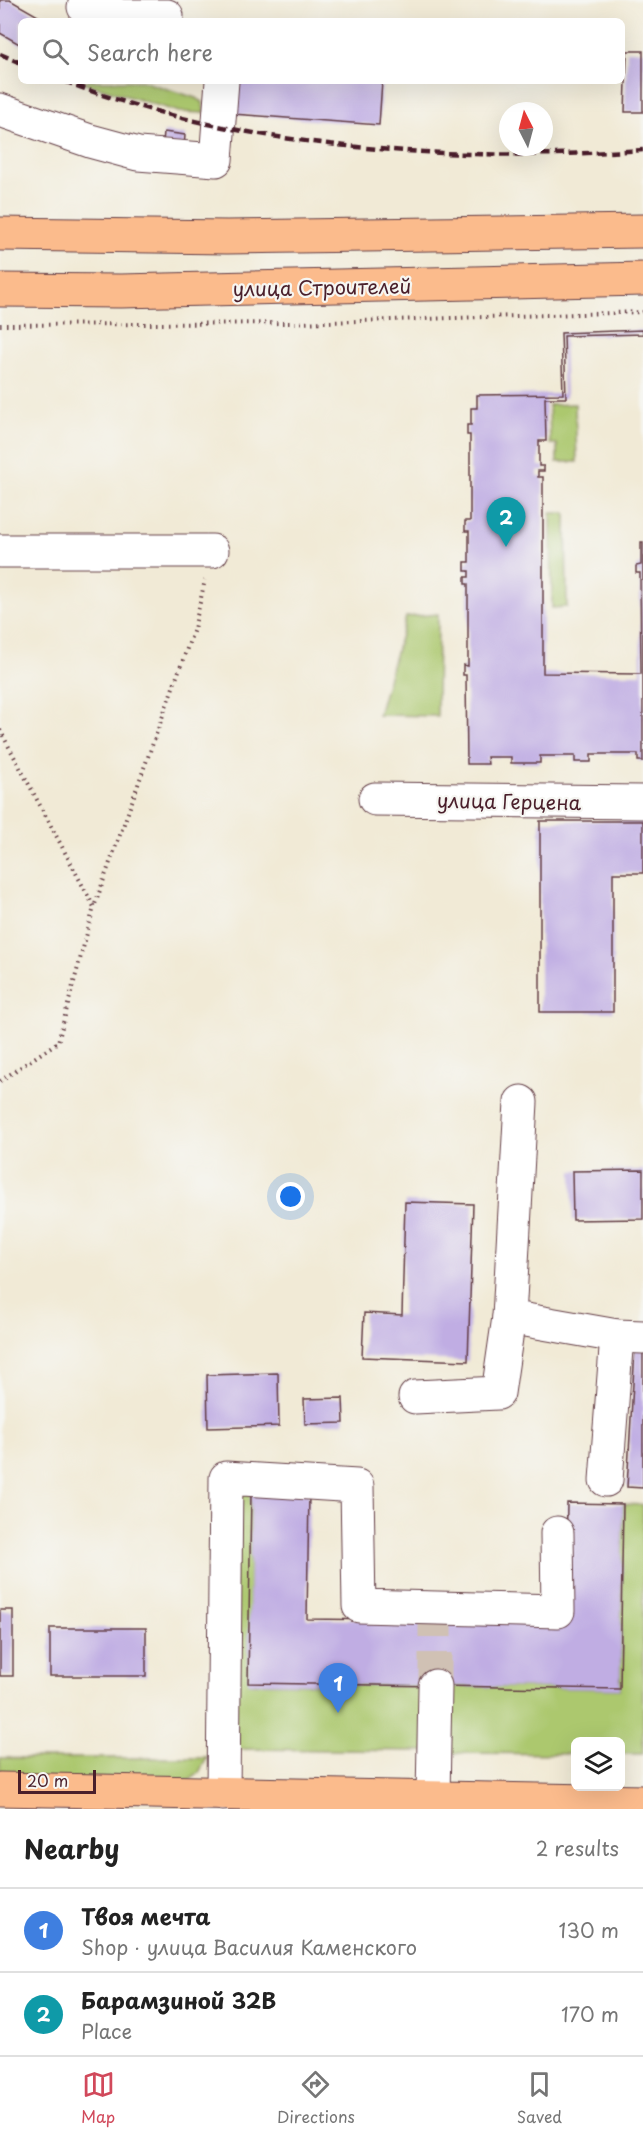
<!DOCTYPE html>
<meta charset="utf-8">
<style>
body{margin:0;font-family:"Playpen Sans",sans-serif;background:#f6f6f6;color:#222}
.controls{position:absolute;right:18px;bottom:18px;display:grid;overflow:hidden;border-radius:9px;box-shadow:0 6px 24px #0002}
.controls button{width:54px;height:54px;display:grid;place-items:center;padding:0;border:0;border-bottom:2px solid #e0e0e0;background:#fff;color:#222;font:30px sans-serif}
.compass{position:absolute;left:499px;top:102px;width:54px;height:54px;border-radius:50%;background:#fff;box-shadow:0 6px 24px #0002;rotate:354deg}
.scale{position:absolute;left:18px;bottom:15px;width:78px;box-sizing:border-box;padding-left:6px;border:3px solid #4a1f2b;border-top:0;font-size:16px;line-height:21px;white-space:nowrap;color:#4a1f2b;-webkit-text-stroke:4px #f6f6f2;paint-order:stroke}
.you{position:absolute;left:291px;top:1197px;width:21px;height:21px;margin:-15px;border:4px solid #fff;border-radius:50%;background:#1a73e8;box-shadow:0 0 0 9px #1a73e833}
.badge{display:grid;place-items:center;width:39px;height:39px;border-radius:50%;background:#d1495b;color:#fff;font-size:20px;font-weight:700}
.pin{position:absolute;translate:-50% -50px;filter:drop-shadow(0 2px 3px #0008)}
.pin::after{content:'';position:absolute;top:32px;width:21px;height:18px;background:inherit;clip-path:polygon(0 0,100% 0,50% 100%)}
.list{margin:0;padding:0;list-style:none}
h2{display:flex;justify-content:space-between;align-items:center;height:78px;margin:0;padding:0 24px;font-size:26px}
h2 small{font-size:20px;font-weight:400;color:#767676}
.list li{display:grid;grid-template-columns:39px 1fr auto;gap:18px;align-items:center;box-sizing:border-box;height:84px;padding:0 24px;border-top:2px solid #e0e0e0}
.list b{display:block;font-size:22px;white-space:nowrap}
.list p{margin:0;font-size:20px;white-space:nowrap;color:#767676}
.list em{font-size:20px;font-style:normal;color:#767676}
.icon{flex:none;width:33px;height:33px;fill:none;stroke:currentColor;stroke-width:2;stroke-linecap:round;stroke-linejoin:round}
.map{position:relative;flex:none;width:643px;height:1809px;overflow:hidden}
.search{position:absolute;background:#fff;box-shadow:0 6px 24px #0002;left:18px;right:18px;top:18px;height:66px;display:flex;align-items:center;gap:15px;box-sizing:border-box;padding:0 21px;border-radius:9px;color:#767676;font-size:22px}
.sheet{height:246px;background:#fff}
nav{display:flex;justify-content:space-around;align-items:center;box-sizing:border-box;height:84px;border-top:2px solid #e0e0e0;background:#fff;font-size:16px;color:#767676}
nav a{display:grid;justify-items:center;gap:3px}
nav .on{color:#d1495b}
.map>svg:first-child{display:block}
.green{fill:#acc86e;stroke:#7b744c;stroke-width:1.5}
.building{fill:#c0ade3}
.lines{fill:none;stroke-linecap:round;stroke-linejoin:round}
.minor-tunnel{stroke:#d0c1b4;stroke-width:33;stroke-dasharray:33 16;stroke-linecap:butt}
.minor-casing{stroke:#633d45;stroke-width:35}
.major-casing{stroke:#633d45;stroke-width:35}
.path{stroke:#633d45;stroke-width:4;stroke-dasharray:1.5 4.5;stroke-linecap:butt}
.minor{stroke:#fff;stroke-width:33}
.major{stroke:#fbbb8c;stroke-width:33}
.rail{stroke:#4a1f2b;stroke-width:4.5;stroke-dasharray:9 4.5;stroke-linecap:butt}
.labels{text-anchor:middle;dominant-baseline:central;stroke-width:4.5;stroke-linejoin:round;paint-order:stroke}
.street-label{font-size:20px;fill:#4a1f2b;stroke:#f6f6f2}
</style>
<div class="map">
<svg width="643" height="1809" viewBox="0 0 643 1809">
<rect width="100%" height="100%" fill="#f6f6f2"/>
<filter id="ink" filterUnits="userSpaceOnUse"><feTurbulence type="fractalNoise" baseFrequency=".0167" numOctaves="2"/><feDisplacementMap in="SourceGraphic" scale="12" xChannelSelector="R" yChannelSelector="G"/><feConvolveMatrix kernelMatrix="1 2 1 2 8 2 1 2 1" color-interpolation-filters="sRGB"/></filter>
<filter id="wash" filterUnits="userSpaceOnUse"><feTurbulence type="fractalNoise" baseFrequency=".008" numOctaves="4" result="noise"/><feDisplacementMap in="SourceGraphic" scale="24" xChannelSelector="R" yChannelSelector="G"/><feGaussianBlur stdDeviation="1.35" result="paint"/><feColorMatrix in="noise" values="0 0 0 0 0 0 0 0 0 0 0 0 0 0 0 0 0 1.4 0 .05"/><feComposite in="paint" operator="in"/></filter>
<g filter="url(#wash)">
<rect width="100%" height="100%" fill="#f1ead6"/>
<g class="green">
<path d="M78 81H142L196 98 203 102 204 113 179 112Z"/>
<path d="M575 404 577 462H557V444H550L549 405Z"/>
<path d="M551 513H566L567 607 552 608Z"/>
<path d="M438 614 437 716 378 715 406 617Z"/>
<path d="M251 1492 249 1683 428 1686 427 1751 230 1749 236 1493Z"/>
<path d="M623 1504 643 1505V1754H621L620 1742H576L575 1754 448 1753 447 1686 620 1689Z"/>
<path d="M0 1758H207L198 1774 190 1780 0 1781Z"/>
</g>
<g id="blocks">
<g class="building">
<path d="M0 0H10L38 16 36 21H21V45L0 33Z"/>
<path d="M627 51H643V112H625Z"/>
<path d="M235 81H382L379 125 233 114Z"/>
<path d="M164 132 185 135 184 147 163 144Z"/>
<path d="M643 330V334L564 336 566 398H545L546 441H539V466H544V471H538V477H543V673L641 674 640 573H636V566L641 565V542H643V761H638V754H591V762H575V756H540V763H511V757H487L488 764H467L466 675H463V665L468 666V584H465V577H469V571H465V562H469V531H465V521H470V435H467V425H471V408H477V395L563 394 561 333Z"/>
<path d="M540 821H643V873H613V1012H540Z"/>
<path d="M643 1170V1219L573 1220 572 1171Z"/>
<path d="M405 1202 473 1204 468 1361 362 1357 364 1313 402 1315Z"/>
<path d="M635 1349H643V1488L627 1487Z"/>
<path d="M278 1373 279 1426 208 1428 207 1375Z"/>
<path d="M343 1398 344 1423 305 1424 304 1399Z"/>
<path d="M251 1492 309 1493 307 1619 565 1622 567 1503 623 1504 620 1689 248 1683Z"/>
<rect x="0" y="1610" width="13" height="66"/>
<rect x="50" y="1628" width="96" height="48"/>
</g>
</g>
</g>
<g filter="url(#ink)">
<use href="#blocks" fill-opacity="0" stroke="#633d45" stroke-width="1.5"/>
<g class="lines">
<path class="minor-tunnel" d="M435 1686V1620"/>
<defs>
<g id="minor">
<path d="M84 7 122 16H167"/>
<path d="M0 110 90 141 138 154 216 160 222 81"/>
<path d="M0 551H212"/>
<path d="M375 799 643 802"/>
<path d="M521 1102 509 1317 617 1336 643 1337"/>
<path d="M415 1397 498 1393 509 1317"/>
<path d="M606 1480 617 1336"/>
<path d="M223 1794 226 1478 357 1486 359 1606 558 1611 557 1533"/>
<path d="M433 1798 435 1686"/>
</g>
<g id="major">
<path d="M0 234 227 237 643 231"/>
<path d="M0 290 121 291 643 279"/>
<path d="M0 1789 643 1802"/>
</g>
</defs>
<use href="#minor" class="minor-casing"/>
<use href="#major" class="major-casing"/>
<g class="path">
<path d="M0 325 296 323 643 312"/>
<path d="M0 730 94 907 194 629 205 580"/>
<path d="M0 1081 58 1042 94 907"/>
</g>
<use href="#minor" class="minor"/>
<use href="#major" class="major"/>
<g class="rail">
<path d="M0 54 21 63"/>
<path d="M64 81C241 150 455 163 643 150"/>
</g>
</g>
</g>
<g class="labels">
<g class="street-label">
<text transform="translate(322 287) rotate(-1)">улица Строителей</text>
<text transform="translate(509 801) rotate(1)">улица Герцена</text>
</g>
</g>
</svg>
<div class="controls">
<button><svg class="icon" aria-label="layers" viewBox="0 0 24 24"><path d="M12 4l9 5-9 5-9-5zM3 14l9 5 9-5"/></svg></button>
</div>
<svg class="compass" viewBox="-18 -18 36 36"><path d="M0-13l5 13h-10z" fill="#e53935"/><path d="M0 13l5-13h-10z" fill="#767676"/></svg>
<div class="scale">20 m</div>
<div class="you"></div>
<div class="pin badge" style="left:338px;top:1713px;background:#3f7fe0">1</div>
<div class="pin badge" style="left:506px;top:547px;background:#0f9aa8">2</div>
<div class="search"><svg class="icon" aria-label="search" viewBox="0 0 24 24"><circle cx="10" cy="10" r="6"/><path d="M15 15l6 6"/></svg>Search here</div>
</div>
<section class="sheet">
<h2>Nearby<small>2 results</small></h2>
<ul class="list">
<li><span class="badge" style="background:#3f7fe0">1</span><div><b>Твоя мечта</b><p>Shop · улица Василия Каменского</p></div><em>130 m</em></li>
<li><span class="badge" style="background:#0f9aa8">2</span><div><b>Барамзиной 32В</b><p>Place</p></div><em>170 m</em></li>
</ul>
</section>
<nav>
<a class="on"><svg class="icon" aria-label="map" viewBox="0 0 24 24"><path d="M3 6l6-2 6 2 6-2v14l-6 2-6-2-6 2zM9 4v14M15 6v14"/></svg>Map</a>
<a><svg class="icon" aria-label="directions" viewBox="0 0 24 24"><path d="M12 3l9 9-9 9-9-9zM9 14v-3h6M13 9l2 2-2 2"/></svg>Directions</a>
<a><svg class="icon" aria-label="saved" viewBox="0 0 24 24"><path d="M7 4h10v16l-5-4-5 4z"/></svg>Saved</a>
</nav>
